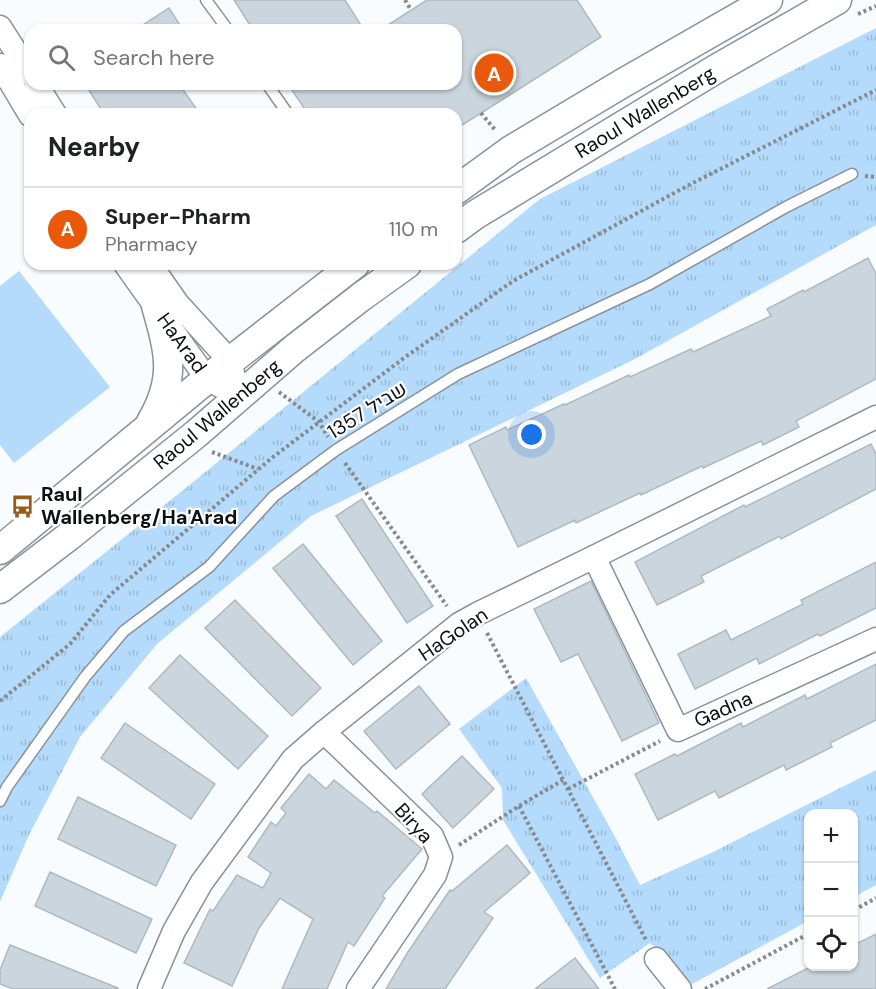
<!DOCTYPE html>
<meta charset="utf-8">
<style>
body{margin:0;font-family:"DM Sans",Heebo,sans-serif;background:#f2f2f2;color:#202124}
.controls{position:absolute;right:18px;bottom:18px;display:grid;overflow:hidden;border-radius:12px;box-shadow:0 2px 4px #0004}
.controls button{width:54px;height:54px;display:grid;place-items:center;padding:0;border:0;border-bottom:2px solid #e0e0e0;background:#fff;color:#202124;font:30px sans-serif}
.you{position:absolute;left:532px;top:435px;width:21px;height:21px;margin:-15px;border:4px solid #fff;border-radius:50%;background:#1a73e8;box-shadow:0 0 0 9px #1a73e833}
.badge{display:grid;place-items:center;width:39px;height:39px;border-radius:50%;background:#ea580c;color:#fff;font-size:20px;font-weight:700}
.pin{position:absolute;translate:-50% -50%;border:3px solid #fff;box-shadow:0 2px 6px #0006}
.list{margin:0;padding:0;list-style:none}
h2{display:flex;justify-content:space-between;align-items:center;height:78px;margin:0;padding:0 24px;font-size:26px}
h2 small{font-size:20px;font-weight:400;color:#757577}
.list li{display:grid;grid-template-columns:39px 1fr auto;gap:18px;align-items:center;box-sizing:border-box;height:84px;padding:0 24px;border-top:2px solid #e0e0e0}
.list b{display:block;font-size:22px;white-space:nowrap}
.list p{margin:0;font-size:20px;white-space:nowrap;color:#757577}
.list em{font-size:20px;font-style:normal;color:#757577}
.icon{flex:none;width:33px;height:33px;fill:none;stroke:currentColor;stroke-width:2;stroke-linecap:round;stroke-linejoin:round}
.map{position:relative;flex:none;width:876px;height:989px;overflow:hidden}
.search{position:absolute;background:#fff;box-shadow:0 2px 4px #0004;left:24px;top:24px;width:438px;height:66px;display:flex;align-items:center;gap:15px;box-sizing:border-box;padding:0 21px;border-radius:18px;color:#757577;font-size:22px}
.panel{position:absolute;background:#fff;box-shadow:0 2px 4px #0004;left:24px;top:108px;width:438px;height:162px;border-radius:18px}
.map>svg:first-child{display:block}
.grass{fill:url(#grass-tufts)}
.pitch{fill:#b4dbfb}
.building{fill:#cad5de;stroke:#aeb9c2;stroke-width:1.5}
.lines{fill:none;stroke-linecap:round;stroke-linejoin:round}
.service-casing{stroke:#88929b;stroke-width:13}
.minor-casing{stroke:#88929b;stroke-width:25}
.tertiary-casing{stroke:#88929b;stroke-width:31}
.path{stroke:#878a8d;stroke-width:4;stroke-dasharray:3 3;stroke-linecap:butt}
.service{stroke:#fff;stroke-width:10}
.minor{stroke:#fff;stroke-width:22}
.tertiary{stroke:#fff;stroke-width:28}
.labels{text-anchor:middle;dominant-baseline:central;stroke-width:4.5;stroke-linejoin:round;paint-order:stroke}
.street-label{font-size:20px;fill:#0c1013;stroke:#fff}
.poi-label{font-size:20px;font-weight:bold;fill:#0c1013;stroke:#fff;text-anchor:start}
</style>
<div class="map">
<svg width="876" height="989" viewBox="0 0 876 989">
<defs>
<pattern id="grass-tufts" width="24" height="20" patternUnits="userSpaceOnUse" patternTransform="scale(1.5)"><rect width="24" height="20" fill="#b4dbfb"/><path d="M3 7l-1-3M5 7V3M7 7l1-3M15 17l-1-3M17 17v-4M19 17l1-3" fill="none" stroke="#9abbd6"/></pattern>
</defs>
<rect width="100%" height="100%" fill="#f9fcfe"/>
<g class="grass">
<path d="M876 28V225L635 359 311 516 157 644 80 737 28 837 0 902V637L187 487 540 199Z"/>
<path d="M526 678 613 833 640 885 713 852 876 770V885L854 897V814H808V921L692 984 650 943 600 978 503 820 502 788 459 729Z"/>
</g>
<path class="pitch" d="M19 271 110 387 14 463 0 445V286Z"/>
<g class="building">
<path d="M234 0H345L364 30H253Z"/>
<path d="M427 0H577L601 37 456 129V114H308L288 84H456V30H380Z"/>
<path d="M169 8 183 30H135Z"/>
<path d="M85 84H179L200 114H104Z"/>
<path d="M868 258 876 274V379L796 421 799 427 763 445 761 441 703 468 702 466 641 495 640 493 576 523 575 520 518 547 469 445 506 427 507 430 564 404 565 405 629 375 630 377 691 349 693 352 771 316 767 309 803 290 804 292Z"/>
<path d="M871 444 876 454V489L781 539 780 536 701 576 704 582 657 605 635 562 744 505 745 507Z"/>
<path d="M362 499 433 606 407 623 336 516Z"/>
<path d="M303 544 382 641 353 665 273 568Z"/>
<path d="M876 562V608L820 636 818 634 759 664 757 658 695 689 678 654 726 630 731 640 803 604 801 600Z"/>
<path d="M591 581 659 723 622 741 578 654 561 662 534 609Z"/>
<path d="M235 600 321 688 292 716 205 628Z"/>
<path d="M180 655 268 736 238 769 149 688Z"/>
<path d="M876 664V720L830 743 832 747 786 770 784 765 719 798 715 791 658 820 635 774 675 754 677 756 741 723 743 727 805 695 807 699Z"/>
<path d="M419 686 450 724 396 769 364 731Z"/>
<path d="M125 723 215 784 191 819 101 758Z"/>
<path d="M462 756 494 789 453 828 422 794Z"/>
<path d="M309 774 326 789 334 780 375 813 377 811 422 849 382 896 385 898 354 946 348 942 327 989H282L313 919 280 898 259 928 232 986 184 963 210 909 213 911 237 875 263 888 271 873 248 857 271 822 276 826 286 813 281 808Z"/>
<path d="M78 797 176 845 156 886 58 839Z"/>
<path d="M507 845 530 873 484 912 493 918 445 989H386L408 952 450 890 452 891Z"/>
<path d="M50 872 152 919 136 953 35 906Z"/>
<path d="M876 934V989H767L812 966H854V945Z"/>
<path d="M10 945 118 988V989H13L0 984V970Z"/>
<path d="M575 958 599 989H535Z"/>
</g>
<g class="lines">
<defs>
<g id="service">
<path d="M206 0 228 30"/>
<path d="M267 84 288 114"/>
<path d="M0 801 7 787 85 677 124 631 209 567 274 496 336 450 458 374 650 284 786 207 852 174"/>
</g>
<g id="minor">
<path d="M0 27 30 74"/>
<path d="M0 65 30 115"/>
<path d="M36 84 55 114"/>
<path d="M125 264 207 379 239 396"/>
<path d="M150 264 178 304 230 361 234 377"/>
<path d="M594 557 678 730 876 639"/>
<path d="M324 732 432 836 441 857 435 875 358 989"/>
<path d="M656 959 680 989"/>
<path d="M149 989 174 931 202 882 293 759 324 732 459 624 477 614 594 557 876 417"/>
</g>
<g id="tertiary">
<path d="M456 190 511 150 623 83 768 0"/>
<path d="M456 229 475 215 716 69 837 0"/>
<path d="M151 422C177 378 169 352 156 306"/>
<path d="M0 550 207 379 355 264"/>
<path d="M0 589 68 537 196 434 294 349 361 297 407 264"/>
</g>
</defs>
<use href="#service" class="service-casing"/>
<use href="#minor" class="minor-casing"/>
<use href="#tertiary" class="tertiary-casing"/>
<g class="path">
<path d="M405 0 411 10"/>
<path d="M858 14 876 6"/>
<path d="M481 113 496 131"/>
<path d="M865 176 876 177"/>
<path d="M279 392 319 422 328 437"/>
<path d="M212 452 258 469"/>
<path d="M345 463 447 606"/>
<path d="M487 633 646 940"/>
<path d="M0 701 70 644 110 595 273 457 404 358 513 281 687 186 876 90"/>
<path d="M568 789 660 741"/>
<path d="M519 806 615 989"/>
<path d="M459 845 519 806 563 780"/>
<path d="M854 910 876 898"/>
<path d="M705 989 808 934"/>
</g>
<use href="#service" class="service"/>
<use href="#minor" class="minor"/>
<use href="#tertiary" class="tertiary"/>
</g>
<defs>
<symbol id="bus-bare" viewBox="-9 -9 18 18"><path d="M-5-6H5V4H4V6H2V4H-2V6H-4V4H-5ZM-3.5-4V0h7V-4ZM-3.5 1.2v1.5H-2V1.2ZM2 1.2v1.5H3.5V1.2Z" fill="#985c1d" stroke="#fff" stroke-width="2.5" paint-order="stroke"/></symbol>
</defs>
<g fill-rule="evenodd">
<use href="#bus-bare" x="6" y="490" width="33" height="33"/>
</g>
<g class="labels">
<g class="street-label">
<text transform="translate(645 112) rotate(-31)">Raoul Wallenberg</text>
<text transform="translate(182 343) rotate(54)">HaArad</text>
<text transform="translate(367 410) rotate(-32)">שביל 1357</text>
<text transform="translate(217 414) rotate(-40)">Raoul Wallenberg</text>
<text transform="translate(453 634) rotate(-34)">HaGolan</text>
<text transform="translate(723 709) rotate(-24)">Gadna</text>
<text transform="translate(414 823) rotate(48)">Birya</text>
</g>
<g class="poi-label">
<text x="41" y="494">Raul<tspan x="41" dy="23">Wallenberg/Ha'Arad</tspan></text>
</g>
</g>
</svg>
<div class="controls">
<button>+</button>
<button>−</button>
<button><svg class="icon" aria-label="locate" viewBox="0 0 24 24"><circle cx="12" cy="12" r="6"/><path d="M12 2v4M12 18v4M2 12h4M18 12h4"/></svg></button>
</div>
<div class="you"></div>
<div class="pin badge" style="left:494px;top:73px">A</div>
<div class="search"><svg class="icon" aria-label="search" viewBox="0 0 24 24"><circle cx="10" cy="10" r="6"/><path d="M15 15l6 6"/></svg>Search here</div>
<section class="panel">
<h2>Nearby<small></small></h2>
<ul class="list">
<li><span class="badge">A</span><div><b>Super-Pharm</b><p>Pharmacy</p></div><em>110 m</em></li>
</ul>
</section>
</div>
